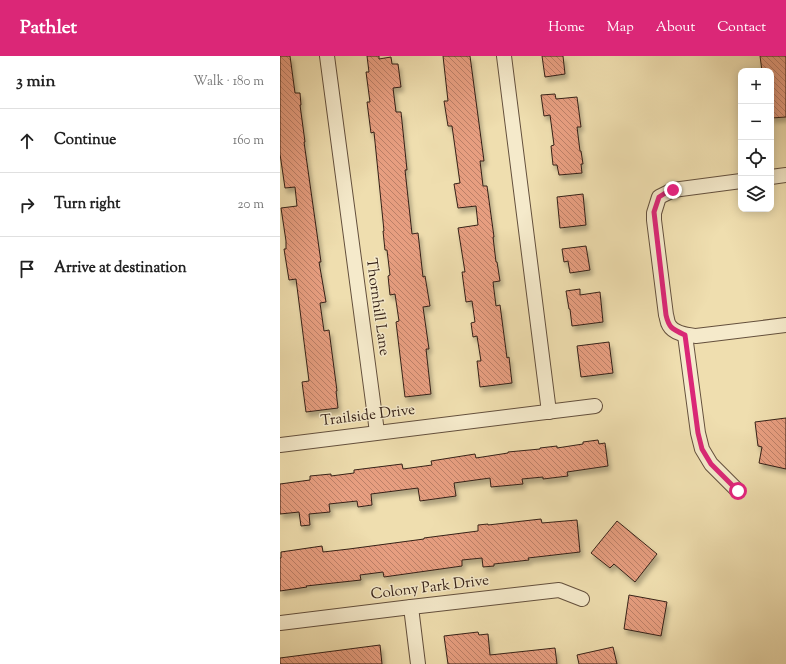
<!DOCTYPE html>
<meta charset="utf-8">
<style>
body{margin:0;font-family:"Sorts Mill Goudy",serif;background:#f2f2f2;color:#222}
.controls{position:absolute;right:12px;top:12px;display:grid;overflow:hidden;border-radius:8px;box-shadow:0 2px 10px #0003}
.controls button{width:36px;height:36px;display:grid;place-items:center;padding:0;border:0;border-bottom:1px solid #e0e0e0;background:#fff;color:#222;font:20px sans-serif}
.stop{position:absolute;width:12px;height:12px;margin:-9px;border:3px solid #db2777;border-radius:50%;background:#fff}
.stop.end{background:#db2777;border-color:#fff;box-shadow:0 1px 4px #0008}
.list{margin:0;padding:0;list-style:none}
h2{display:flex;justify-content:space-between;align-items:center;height:52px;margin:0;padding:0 16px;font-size:17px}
h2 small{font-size:13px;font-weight:400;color:#767676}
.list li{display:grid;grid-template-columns:26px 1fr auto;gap:12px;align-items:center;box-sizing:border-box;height:64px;padding:0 16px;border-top:1px solid #e0e0e0}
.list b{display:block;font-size:15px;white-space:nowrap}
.list em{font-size:13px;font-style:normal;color:#767676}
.icon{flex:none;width:22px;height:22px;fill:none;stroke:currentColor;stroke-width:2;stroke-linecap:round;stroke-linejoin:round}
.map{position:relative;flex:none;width:506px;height:608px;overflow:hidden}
header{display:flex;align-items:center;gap:24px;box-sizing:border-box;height:56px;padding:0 20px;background:#db2777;color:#fff}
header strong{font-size:19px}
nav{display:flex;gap:22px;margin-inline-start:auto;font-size:14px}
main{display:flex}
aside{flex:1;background:#fff}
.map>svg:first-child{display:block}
.building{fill:url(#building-back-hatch);stroke:#352117;filter:url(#shadow)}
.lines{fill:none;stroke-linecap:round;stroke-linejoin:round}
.minor-casing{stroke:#64503d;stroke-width:16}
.minor{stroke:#f5eacb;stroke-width:14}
.route{stroke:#db2777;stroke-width:5}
.labels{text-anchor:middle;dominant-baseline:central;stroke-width:3;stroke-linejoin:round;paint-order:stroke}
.street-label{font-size:15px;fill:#352117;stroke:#f5eacb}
</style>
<header>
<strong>Pathlet</strong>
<nav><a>Home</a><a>Map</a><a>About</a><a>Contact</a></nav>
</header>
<main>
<aside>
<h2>3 min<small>Walk · 180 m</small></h2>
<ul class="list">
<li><svg class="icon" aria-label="ahead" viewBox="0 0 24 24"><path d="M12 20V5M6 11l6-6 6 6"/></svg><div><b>Continue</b></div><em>160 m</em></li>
<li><svg class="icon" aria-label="right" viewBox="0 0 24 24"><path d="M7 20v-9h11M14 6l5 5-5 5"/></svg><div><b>Turn right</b></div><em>20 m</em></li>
<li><svg class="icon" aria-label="arrive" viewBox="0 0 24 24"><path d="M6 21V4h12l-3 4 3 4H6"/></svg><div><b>Arrive at destination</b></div></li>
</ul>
</aside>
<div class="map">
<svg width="506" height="608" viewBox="0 0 506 608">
<defs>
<pattern id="building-back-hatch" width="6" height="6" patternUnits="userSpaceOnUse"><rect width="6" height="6" fill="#e79e80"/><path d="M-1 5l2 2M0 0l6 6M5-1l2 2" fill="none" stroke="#bc8068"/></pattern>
<filter id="shadow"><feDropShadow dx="2.5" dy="4.5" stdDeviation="2" flood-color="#0004"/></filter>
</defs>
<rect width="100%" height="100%" fill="#efdeaf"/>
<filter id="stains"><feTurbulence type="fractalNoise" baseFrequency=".005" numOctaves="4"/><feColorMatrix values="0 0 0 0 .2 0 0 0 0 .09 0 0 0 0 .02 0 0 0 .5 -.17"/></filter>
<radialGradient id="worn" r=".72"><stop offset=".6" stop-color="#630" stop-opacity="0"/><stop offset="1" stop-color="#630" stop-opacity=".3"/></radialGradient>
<g class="building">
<path d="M0 0H10L15 37H20L21 49H20L25 86H24L41 206H39L46 246 40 247 44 275 49 274 57 335H56L58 352 26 356 22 326 29 325 16 223 9 224 4 193H6V185L1 152 17 150 15 131 5 132 0 98Z"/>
<path d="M87 0H99V3L111 1 112 8H118L121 31 113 32 116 56H121L127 114H125L132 178 138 177 143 221 145 220 150 250 143 251 149 293H146L151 338 125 341 116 266 119 265 115 238 110 239 108 220 110 219 107 194H105L103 175H104L94 76 91 77 87 46H90L86 16H89Z"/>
<path d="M163 0H190L204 105H200L203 130H207L214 181H213L216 206H217L220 225 213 226 216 250 220 249 227 302 229 301 232 327 200 331 197 305H201L197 280 193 281 191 267 195 266 192 245 186 246 182 216H185L178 172 198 169 196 150 178 152 174 128 180 127 172 70H168L164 45H168Z"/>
<path d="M262 0H283L285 18 265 21Z"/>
<path d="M480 0H506V61L491 62V15H482Z"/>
<path d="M275 38 276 43 297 41 301 71H297L300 95H301L303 108H301L302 117 279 119 277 109H273L271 90 274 89 270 59 264 60 261 39Z"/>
<path d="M303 138 306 169 280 172 277 141Z"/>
<path d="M306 190 310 214 290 217 288 205 284 206 282 193Z"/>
<path d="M300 233V239L320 236 323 266 292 270 290 253H289L286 235Z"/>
<path d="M329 286 333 317 301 321 297 290Z"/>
<path d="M506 362V413L479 407 482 391 478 390 475 366Z"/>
<path d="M318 384 319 388 325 387 328 410 287 416 288 420 263 423V421L242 423 243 428 211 431 210 422 174 427 176 440 140 445 138 432 91 438 92 449 78 451 77 445 49 448 50 456 29 458 30 469 21 470 19 456 0 458V428L30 424V420L51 418V420L74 417V414L122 408 123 413 152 409 151 405 195 398 196 402 228 397V396L260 393V392L277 390V392L303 388V386Z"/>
<path d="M261 463 262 467 297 464 300 496 248 502 249 504 214 508V510L203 511 202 502 182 504V510L104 521 103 516 80 519 81 524 26 530 27 531 0 535V502H1V496L42 490 43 496 69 493 144 483V482L198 475V469L208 468V469Z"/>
<path d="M337 465 377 498 355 526 334 508 330 512 311 497Z"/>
<path d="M349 539 387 546 381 580 344 573Z"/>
<path d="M198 576 199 579 208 578 210 599 275 592 277 608H168L164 580Z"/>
<path d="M100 589 102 608H0V602Z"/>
<path d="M333 591 337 608H299L297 599Z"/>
</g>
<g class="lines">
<defs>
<g id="minor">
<path d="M47 0 97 376"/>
<path d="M224 0 269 356"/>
<path d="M491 121 506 119"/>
<path d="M461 125 393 134 379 141 374 157V164L386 259C387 261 387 266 389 269 394 278 407 279 416 280L506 269"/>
<path d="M405 279 418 377 422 393 431 408 458 435"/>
<path d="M0 389 315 350"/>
<path d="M131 551 138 608"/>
<path d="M0 567 131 551 279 534 302 543"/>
</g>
</defs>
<use href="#minor" class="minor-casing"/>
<use href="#minor" class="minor"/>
</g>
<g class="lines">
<path class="route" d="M393 134 387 136 379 141 374 156 386 259C389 272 392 273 405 279L418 377 422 393 431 408 458 435"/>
</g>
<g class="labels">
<g class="street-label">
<text transform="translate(97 251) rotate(82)">Thornhill Lane</text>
<text transform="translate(88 360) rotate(-7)">Trailside Drive</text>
<text transform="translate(150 532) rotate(-7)">Colony Park Drive</text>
</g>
</g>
<rect width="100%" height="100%" filter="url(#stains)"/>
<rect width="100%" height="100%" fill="url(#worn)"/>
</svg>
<div class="controls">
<button>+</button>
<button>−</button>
<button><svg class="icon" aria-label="locate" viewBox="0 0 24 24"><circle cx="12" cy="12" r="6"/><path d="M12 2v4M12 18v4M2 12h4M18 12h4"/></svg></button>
<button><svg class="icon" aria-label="layers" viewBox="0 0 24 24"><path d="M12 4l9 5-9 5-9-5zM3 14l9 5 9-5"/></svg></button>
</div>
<div class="stop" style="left:458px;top:435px"></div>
<div class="stop end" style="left:393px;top:134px"></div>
</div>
</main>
